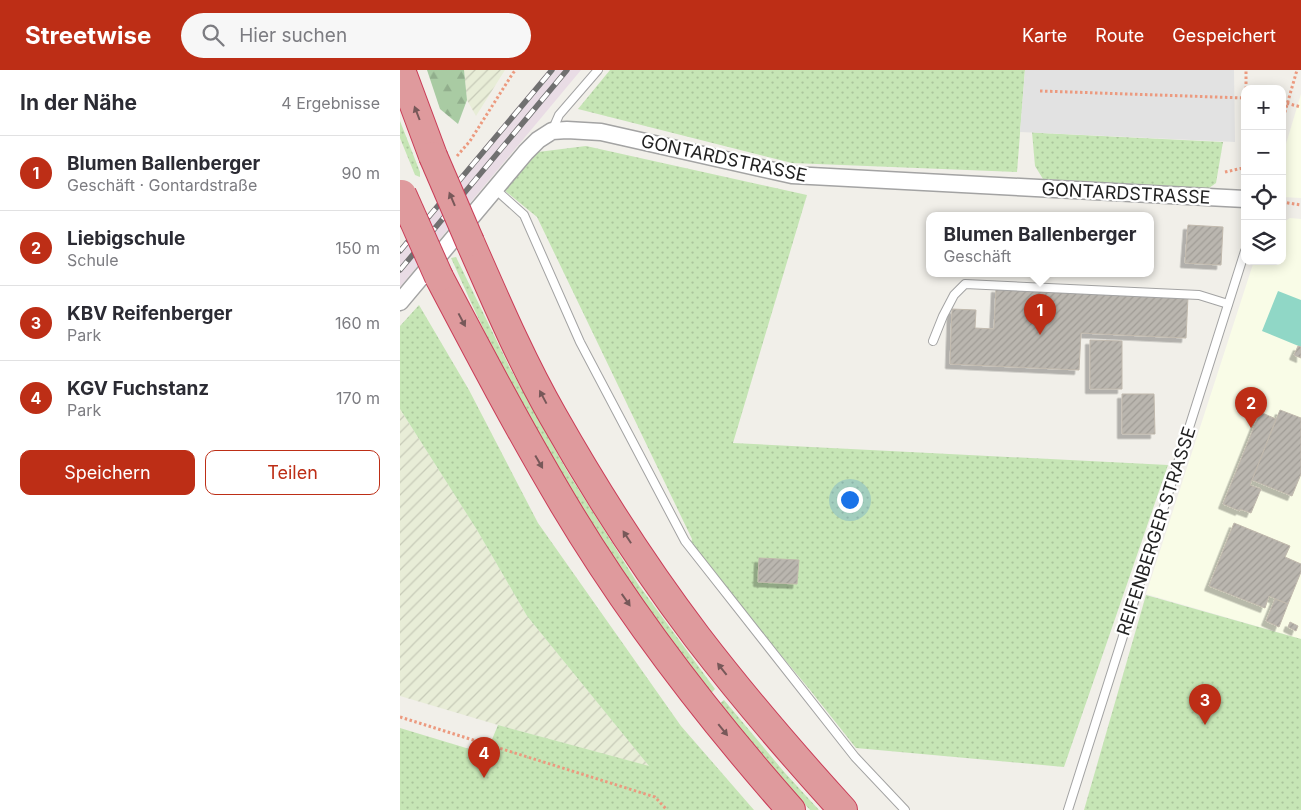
<!DOCTYPE html>
<html lang="de">
<meta charset="utf-8">
<style>
body{margin:0;font-family:Inter,sans-serif;background:#f7f7f7;color:#2b2b33}
.controls{position:absolute;right:15px;top:15px;display:grid;overflow:hidden;border-radius:10px;box-shadow:0 2px 12px #0003}
.controls button{width:45px;height:45px;display:grid;place-items:center;padding:0;border:0;border-bottom:1px solid #e1e1e2;background:#fff;color:#2b2b33;font:25px sans-serif}
.you{position:absolute;left:449px;top:429px;width:18px;height:18px;margin:-12px;border:4px solid #fff;border-radius:50%;background:#1a73e8;box-shadow:0 0 0 8px #1a73e833}
.badge{display:grid;place-items:center;width:32px;height:32px;border-radius:50%;background:#bd2e16;color:#fff;font-size:16px;font-weight:700}
.pin{position:absolute;translate:-50% -41px;filter:drop-shadow(0 1px 2px #0008)}
.pin::after{content:'';position:absolute;top:26px;width:18px;height:15px;background:inherit;clip-path:polygon(0 0,100% 0,50% 100%)}
.popup{position:absolute;left:526px;top:142px;width:228px;height:65px;box-sizing:border-box;display:grid;place-content:center;border-radius:10px;background:#fff;filter:drop-shadow(0 1px 4px #0005);font-size:16px;white-space:nowrap;color:#7c7c81}
.popup b{font-size:19px;color:#2b2b33}
.popup::after{content:'';position:absolute;left:50%;top:100%;margin-left:-10px;border:10px solid transparent;border-top-color:#fff}
.list{margin:0;padding:0;list-style:none}
h2{display:flex;justify-content:space-between;align-items:center;height:65px;margin:0;padding:0 20px;font-size:21px}
h2 small{font-size:16px;font-weight:400;color:#7c7c81}
.list li{display:grid;grid-template-columns:32px 1fr auto;gap:15px;align-items:center;box-sizing:border-box;height:75px;padding:0 20px;border-top:1px solid #e1e1e2}
.list b{display:block;font-size:19px;white-space:nowrap}
.list p{margin:0;font-size:16px;white-space:nowrap;color:#7c7c81}
.list em{font-size:16px;font-style:normal;color:#7c7c81}
.actions{display:flex;gap:10px;padding:15px 20px}
.actions a{flex:1;padding:11px 0;border:1px solid #bd2e16;border-radius:10px;text-align:center;font-size:18px;color:#bd2e16}
.actions .main{background:#bd2e16;color:#fff}
.icon{flex:none;width:28px;height:28px;fill:none;stroke:currentColor;stroke-width:2;stroke-linecap:round;stroke-linejoin:round}
.map{position:relative;flex:none;width:901px;height:740px;overflow:hidden}
header{display:flex;align-items:center;gap:30px;box-sizing:border-box;height:70px;padding:0 25px;background:#bd2e16;color:#fff}
header strong{font-size:24px}
nav{display:flex;gap:28px;margin-inline-start:auto;font-size:18px}
.search{width:350px;height:45px;background:#f7f7f7;display:flex;align-items:center;gap:12px;box-sizing:border-box;padding:0 18px;border-radius:28px;color:#7c7c81;font-size:19px}
main{display:flex}
aside{flex:1;background:#fff}
.map>svg:first-child{display:block}
.industrial{fill:#e9dce5}
.education{fill:#f9fce7}
.farmland{fill:url(#farmland-furrows)}
.grass{fill:url(#grass-dots)}
.forest{fill:url(#forest-firs)}
.pitch{fill:#90d7c6}
.parking{fill:#e2e2e2}
.building{fill:url(#building-hatch);stroke:#c1b9ad;filter:url(#shadow)}
.lines{fill:none;stroke-linecap:round;stroke-linejoin:round}
.service-casing{stroke:#a3a3a3;stroke-width:10}
.minor-casing{stroke:#a3a3a3;stroke-width:19}
.motorway-casing{stroke:#ca3c57;stroke-width:30}
.path{stroke:#ec9a7f;stroke-width:3;stroke-dasharray:2.5 2.5;stroke-linecap:butt}
.service{stroke:#fff;stroke-width:8}
.minor{stroke:#fff;stroke-width:16}
.motorway{stroke:#df9a9d;stroke-width:28}
.rail-casing{stroke:#707070;stroke-width:5.5}
.rail{stroke:#fff;stroke-width:4;stroke-dasharray:11;stroke-linecap:butt}
.motorway-bridge-casing{stroke:#ca3c57;stroke-width:30;stroke-linecap:butt}
.motorway-bridge{stroke:#df9a9d;stroke-width:28}
.oneway{fill:#775859}
.labels{text-anchor:middle;dominant-baseline:central;stroke-width:4.5;stroke-linejoin:round;paint-order:stroke}
.street-label{font-size:18px;fill:#222;stroke:#fff}
</style>
<header>
<strong>Streetwise</strong>
<div class="search"><svg class="icon" aria-label="search" viewBox="0 0 24 24"><circle cx="10" cy="10" r="6"/><path d="M15 15l6 6"/></svg>Hier suchen</div>
<nav><a>Karte</a><a>Route</a><a>Gespeichert</a></nav>
</header>
<main>
<aside>
<h2>In der Nähe<small>4 Ergebnisse</small></h2>
<ul class="list">
<li><span class="badge">1</span><div><b>Blumen Ballenberger</b><p>Geschäft · Gontardstraße</p></div><em>90 m</em></li>
<li><span class="badge">2</span><div><b>Liebigschule</b><p>Schule</p></div><em>150 m</em></li>
<li><span class="badge">3</span><div><b>KBV Reifenberger</b><p>Park</p></div><em>160 m</em></li>
<li><span class="badge">4</span><div><b>KGV Fuchstanz</b><p>Park</p></div><em>170 m</em></li>
</ul>
<div class="actions"><a class="main">Speichern</a><a>Teilen</a></div>
</aside>
<div class="map">
<svg width="901" height="740" viewBox="0 0 901 740">
<defs>
<pattern id="farmland-furrows" width="10" height="10" patternUnits="userSpaceOnUse" patternTransform="scale(1.25)"><rect width="10" height="10" fill="#e8edd7"/><path d="M-1 1l2-2M0 10L10 0M9 11l2-2" fill="none" stroke="#c7cbb8"/></pattern>
<pattern id="grass-dots" width="8" height="8" patternUnits="userSpaceOnUse" patternTransform="scale(1.25)"><rect width="8" height="8" fill="#c6e5b5"/><path d="M2 2h.1M6 6h.1" fill="none" stroke="#aac49b" stroke-width="1.8" stroke-linecap="round"/></pattern>
<pattern id="forest-firs" width="22" height="20" patternUnits="userSpaceOnUse" patternTransform="scale(1.25)"><rect width="22" height="20" fill="#a9cba3"/><path d="M5 1l3.5 6h-7zM16 11l3.5 6h-7z" fill="#91ae8c"/></pattern>
<pattern id="building-hatch" width="6" height="6" patternUnits="userSpaceOnUse" patternTransform="scale(1.25)"><rect width="6" height="6" fill="#bab6af"/><path d="M-1 1l2-2M0 6l6-6M5 7l2-2" fill="none" stroke="#a09c96"/></pattern>
<filter id="shadow"><feDropShadow dx="-4.5" dy="4.5" stdDeviation="0" flood-color="#0004"/></filter>
</defs>
<rect width="100%" height="100%" fill="#f1efe9"/>
<path class="industrial" d="M148 0H181L0 217V177Z"/>
<g class="education">
<path d="M901 24V128L882 127V87Z"/>
<path d="M890 148 901 149V569L746 524 854 191H882V153Z"/>
</g>
<g class="farmland">
<path d="M64 0H105L76 46 67 30Z"/>
<path d="M0 339 77 460 127 546 250 697 98 655 0 626Z"/>
</g>
<g class="grass">
<path d="M210 0H625L617 102 392 93 178 39Z"/>
<path d="M0 51 20 102V107L15 105 0 68Z"/>
<path d="M632 62 641 63 823 72 816 113 809 118 643 109 635 96Z"/>
<path d="M186 76 407 125 333 373 768 395 664 697 456 678 410 620 290 476 292 469 137 147 104 120 138 82Z"/>
<path d="M56 187 110 298 167 401 238 514 315 619 311 623C230 521 161 409 101 294 88 269 76 244 65 219 60 209 56 198 51 188Z"/>
<path d="M19 235 69 320 138 453 281 656 354 740H0V658L86 684 98 655 249 696 127 546 77 460 0 339V256Z"/>
<path d="M746 525 901 569V740H684Z"/>
<path d="M324 630 385 703 419 740H410L366 690 319 634Z"/>
</g>
<path class="forest" d="M27 0H64L67 30 58 54 40 39Z"/>
<path class="pitch" d="M878 221 901 230V277L862 261Z"/>
<path class="parking" d="M625 0H834L835 72 620 62Z"/>
<g class="building">
<path d="M788 155 823 157 821 195 785 193Z"/>
<path d="M596 218 788 227 786 268 681 263 679 300 550 294 552 239 576 240 575 258 594 259Z"/>
<path d="M690 270 722 271V319H690Z"/>
<path d="M898 276 901 277V288L894 285Z"/>
<path d="M722 324H754L755 364H722Z"/>
<path d="M880 340 901 348V404L892 426 852 410Z"/>
<path d="M860 342 876 349 850 415 861 419 851 443 840 439V441L823 434Z"/>
<path d="M834 453 890 476 885 487 901 494V502L888 534 869 526 865 538 809 516Z"/>
<path d="M359 488 399 490 397 514 358 512Z"/>
<path d="M875 529 888 534 879 557 866 551Z"/>
<path d="M890 552 898 556 896 561 888 557Z"/>
</g>
<g class="lines">
<defs>
<g id="service">
<path d="M152 61 159 45 198 0"/>
<path d="M95 119 124 145 180 272 285 471 455 687 505 740"/>
<path d="M533 271 543 246 554 225 565 214 799 225 828 234"/>
<path d="M668 740 845 181"/>
</g>
<path id="minor" d="M0 232 126 82 138 70 152 61 167 60 201 62 392 105 845 129"/>
<g id="motorway">
<path d="M1 0 33 86"/>
<path d="M70 172C96 231 121 290 153 346 196 422 244 497 297 567 343 627 392 684 443 740"/>
<path d="M39 207C79 283 119 359 163 433 228 542 307 645 391 740"/>
</g>
</defs>
<use href="#service" class="service-casing"/>
<use href="#minor" class="minor-casing"/>
<use href="#motorway" class="motorway-casing"/>
<g class="path">
<path d="M846 19V0"/>
<path d="M640 21 845 28"/>
<path d="M882 32 901 37"/>
<path d="M882 52 897 0"/>
<path d="M57 86 70 71 113 3 116 0"/>
<path d="M825 102 843 98 845 57"/>
<path d="M882 132 901 135"/>
<path d="M0 647 255 727 267 740"/>
</g>
<use href="#service" class="service"/>
<use href="#minor" class="minor"/>
<use href="#motorway" class="motorway"/>
<defs>
<g id="rail">
<path d="M0 181 152 0"/>
<path d="M0 200 167 0"/>
</g>
</defs>
<use href="#rail" class="rail-casing"/>
<use href="#rail" class="rail"/>
<defs>
<g id="motorway-bridge">
<path d="M33 86 70 172"/>
<path d="M2 124 39 207"/>
</g>
</defs>
<use href="#motorway-bridge" class="motorway-bridge-casing"/>
<use href="#motorway-bridge" class="motorway-bridge"/>
</g>
<defs><path id="oneway-solid" d="M-6-.8H1V-3.2L6.5 0L1 3.2V.8H-6Z" transform="scale(1.25)"/></defs>
<g class="oneway">
<use href="#oneway-solid" transform="translate(17 43) rotate(-111)"/>
<use href="#oneway-solid" transform="translate(52 129) rotate(-113)"/>
<use href="#oneway-solid" transform="translate(62 250) rotate(62)"/>
<use href="#oneway-solid" transform="translate(143 327) rotate(-118)"/>
<use href="#oneway-solid" transform="translate(139 392) rotate(60)"/>
<use href="#oneway-solid" transform="translate(227 467) rotate(-123)"/>
<use href="#oneway-solid" transform="translate(226 530) rotate(55)"/>
<use href="#oneway-solid" transform="translate(322 599) rotate(-128)"/>
<use href="#oneway-solid" transform="translate(323 660) rotate(51)"/>
</g>
<g class="labels">
<g class="street-label">
<text transform="translate(324 88) rotate(12)">GONTARDSTRASSE</text>
<text transform="translate(726 123) rotate(3)">GONTARDSTRASSE</text>
<text transform="translate(756 461) rotate(-72)">REIFENBERGER STRASSE</text>
</g>
</g>
</svg>
<div class="controls">
<button>+</button>
<button>−</button>
<button><svg class="icon" aria-label="locate" viewBox="0 0 24 24"><circle cx="12" cy="12" r="6"/><path d="M12 2v4M12 18v4M2 12h4M18 12h4"/></svg></button>
<button><svg class="icon" aria-label="layers" viewBox="0 0 24 24"><path d="M12 4l9 5-9 5-9-5zM3 14l9 5 9-5"/></svg></button>
</div>
<div class="you"></div>
<div class="pin badge" style="left:640px;top:265px">1</div>
<div class="popup"><b>Blumen Ballenberger</b>Geschäft</div>
<div class="pin badge" style="left:851px;top:358px">2</div>
<div class="pin badge" style="left:805px;top:655px">3</div>
<div class="pin badge" style="left:84px;top:708px">4</div>
</div>
</main>
